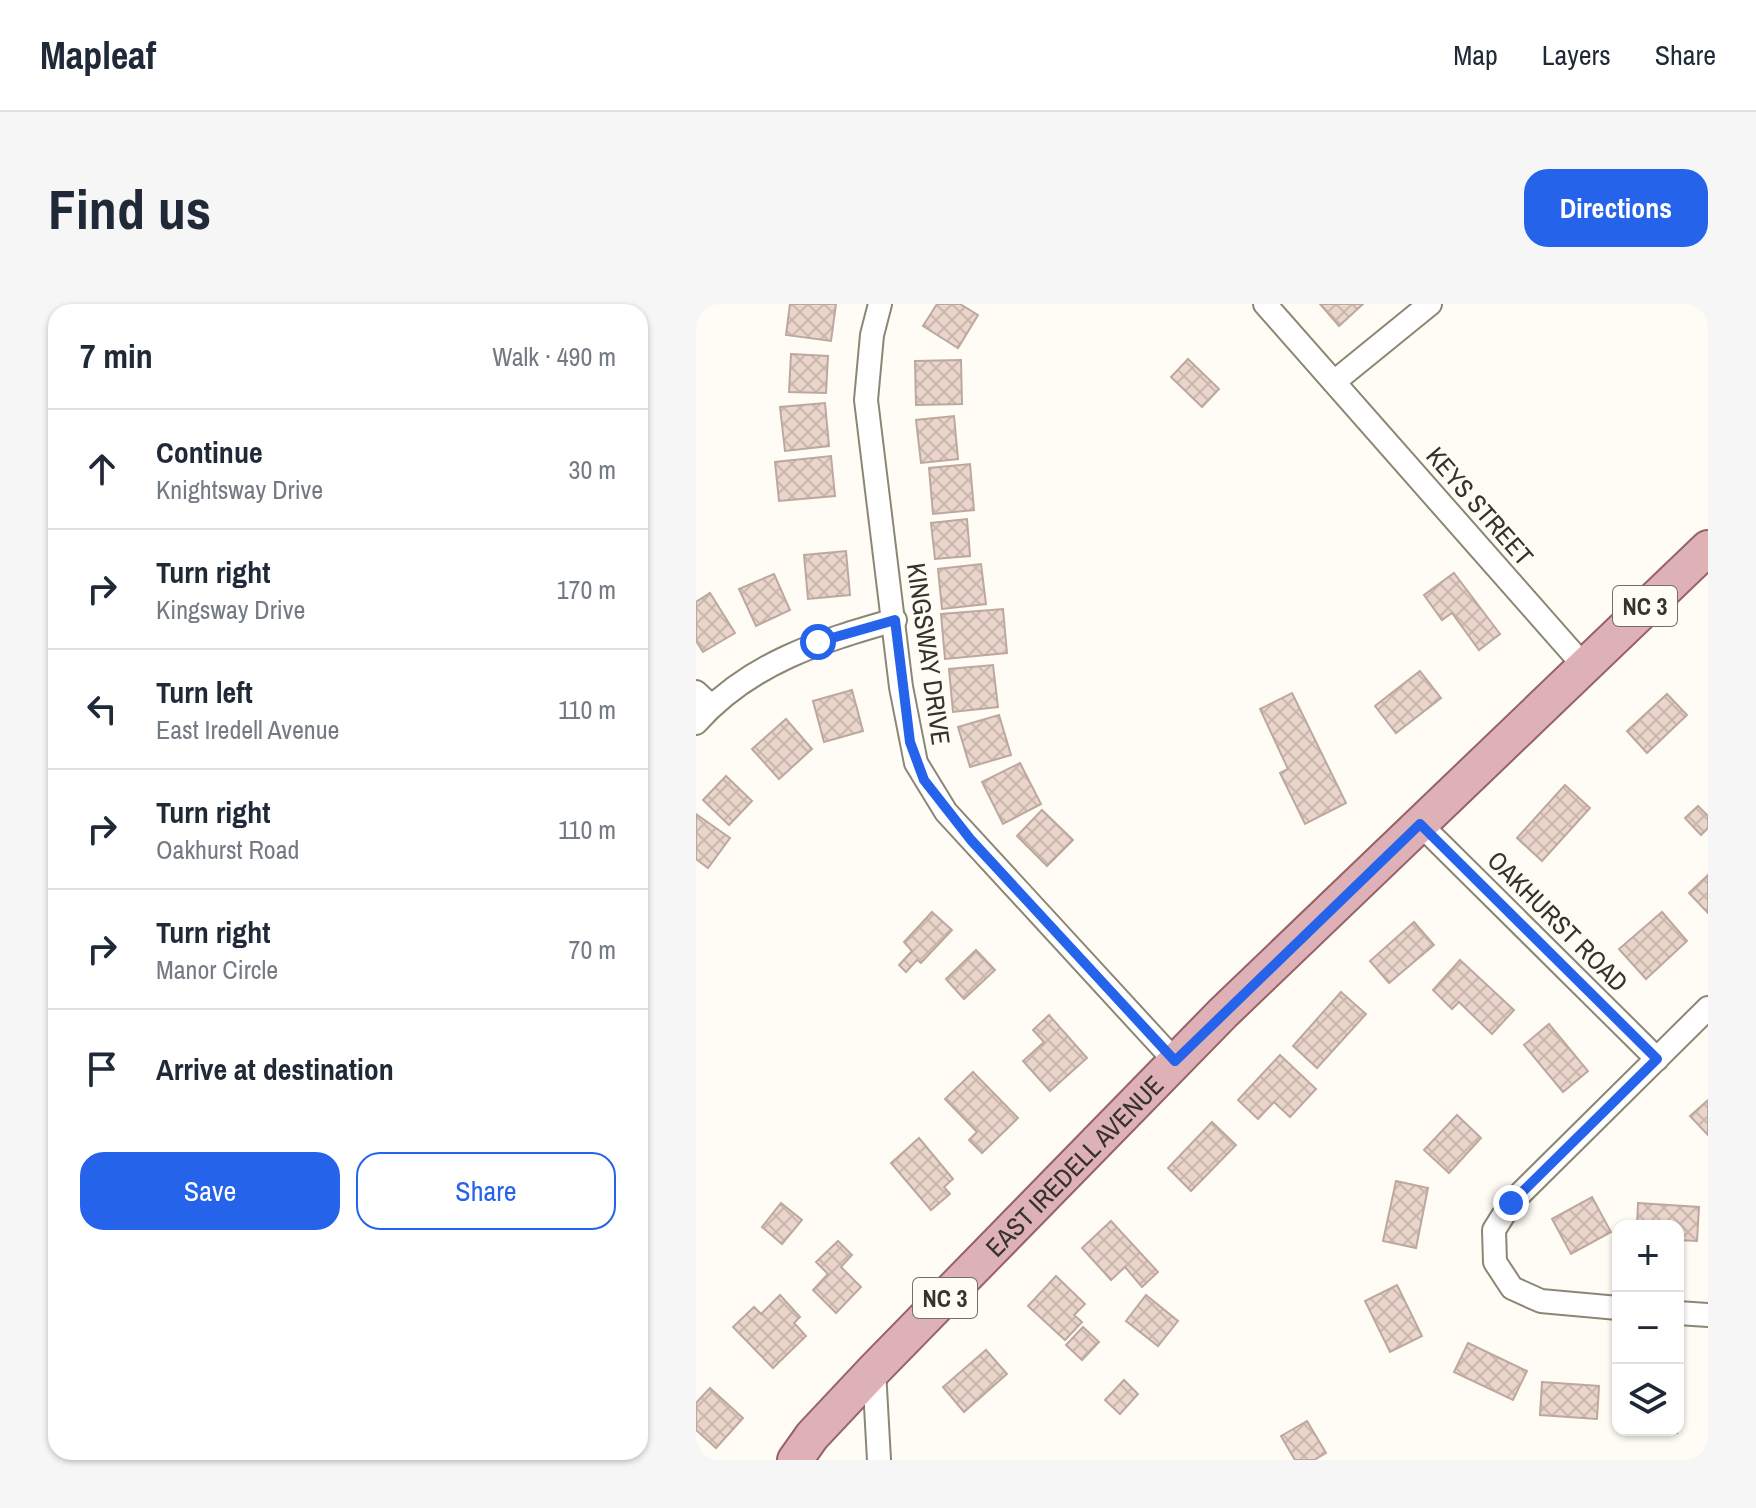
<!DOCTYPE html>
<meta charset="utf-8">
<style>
body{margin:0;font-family:"Archivo Narrow",sans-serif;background:#f6f6f7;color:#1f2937}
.controls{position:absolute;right:24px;bottom:24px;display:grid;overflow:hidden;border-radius:16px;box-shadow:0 2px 6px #0004}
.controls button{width:72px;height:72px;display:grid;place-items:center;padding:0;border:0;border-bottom:2px solid #e0e1e3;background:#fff;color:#1f2937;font:40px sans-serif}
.stop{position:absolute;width:24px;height:24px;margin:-18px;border:6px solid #2563eb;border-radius:50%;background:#fff}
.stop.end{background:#2563eb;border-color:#fff;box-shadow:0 2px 8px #0008}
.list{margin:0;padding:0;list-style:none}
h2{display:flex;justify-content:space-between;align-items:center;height:104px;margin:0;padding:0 32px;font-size:34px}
h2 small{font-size:26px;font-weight:400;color:#747a83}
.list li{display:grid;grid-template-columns:52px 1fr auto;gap:24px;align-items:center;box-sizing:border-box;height:120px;padding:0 32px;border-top:2px solid #e0e1e3}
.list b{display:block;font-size:30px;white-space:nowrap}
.list p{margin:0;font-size:26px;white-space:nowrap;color:#747a83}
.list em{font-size:26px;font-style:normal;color:#747a83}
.actions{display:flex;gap:16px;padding:24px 32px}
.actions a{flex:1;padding:18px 0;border:2px solid #2563eb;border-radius:24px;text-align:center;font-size:28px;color:#2563eb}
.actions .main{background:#2563eb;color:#fff}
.icon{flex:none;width:44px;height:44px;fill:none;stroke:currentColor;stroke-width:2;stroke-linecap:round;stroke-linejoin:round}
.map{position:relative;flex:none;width:1012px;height:1156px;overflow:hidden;border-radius:24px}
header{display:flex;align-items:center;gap:48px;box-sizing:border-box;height:112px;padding:0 40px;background:#fff;border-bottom:2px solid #e0e1e3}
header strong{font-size:38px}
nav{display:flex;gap:44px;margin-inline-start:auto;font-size:28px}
.intro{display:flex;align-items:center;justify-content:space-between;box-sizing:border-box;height:192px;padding:0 48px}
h1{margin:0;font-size:56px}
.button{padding:20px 36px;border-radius:24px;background:#2563eb;color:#fff;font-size:28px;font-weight:700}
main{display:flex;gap:48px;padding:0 48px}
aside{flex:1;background:#fff;border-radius:24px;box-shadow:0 2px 6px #0004}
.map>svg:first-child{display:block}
.building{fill:url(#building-cross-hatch);stroke:#bda89f;stroke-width:2}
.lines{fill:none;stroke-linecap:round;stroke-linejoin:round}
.minor-casing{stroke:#8c8774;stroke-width:26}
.primary-casing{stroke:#956366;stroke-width:38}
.minor{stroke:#fff;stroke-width:22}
.primary{stroke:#deb1b6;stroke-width:34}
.route{stroke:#2563eb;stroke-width:10}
.labels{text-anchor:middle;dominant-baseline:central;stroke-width:6;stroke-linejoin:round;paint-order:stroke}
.shield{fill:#fefcf4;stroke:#726f67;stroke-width:2}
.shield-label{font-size:24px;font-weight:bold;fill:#36332b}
.street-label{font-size:26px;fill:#36332b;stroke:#fefcf4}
</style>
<header>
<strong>Mapleaf</strong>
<nav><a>Map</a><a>Layers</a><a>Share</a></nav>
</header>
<div class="intro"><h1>Find us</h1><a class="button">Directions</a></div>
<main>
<aside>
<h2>7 min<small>Walk · 490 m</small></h2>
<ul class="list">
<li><svg class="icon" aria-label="ahead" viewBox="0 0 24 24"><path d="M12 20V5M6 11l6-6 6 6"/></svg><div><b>Continue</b><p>Knightsway Drive</p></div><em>30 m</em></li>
<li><svg class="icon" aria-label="right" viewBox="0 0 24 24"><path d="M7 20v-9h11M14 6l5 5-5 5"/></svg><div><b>Turn right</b><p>Kingsway Drive</p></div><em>170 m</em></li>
<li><svg class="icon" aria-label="left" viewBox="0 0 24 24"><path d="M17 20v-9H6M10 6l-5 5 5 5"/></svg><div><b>Turn left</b><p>East Iredell Avenue</p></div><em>110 m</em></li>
<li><svg class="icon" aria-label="right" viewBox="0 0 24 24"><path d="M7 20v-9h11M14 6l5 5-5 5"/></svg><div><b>Turn right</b><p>Oakhurst Road</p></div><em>110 m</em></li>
<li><svg class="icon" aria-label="right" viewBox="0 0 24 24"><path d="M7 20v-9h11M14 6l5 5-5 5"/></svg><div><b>Turn right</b><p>Manor Circle</p></div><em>70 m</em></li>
<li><svg class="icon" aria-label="arrive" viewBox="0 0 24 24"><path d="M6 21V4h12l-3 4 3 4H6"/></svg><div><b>Arrive at destination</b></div></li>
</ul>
<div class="actions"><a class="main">Save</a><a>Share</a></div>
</aside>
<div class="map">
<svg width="1012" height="1156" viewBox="0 0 1012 1156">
<defs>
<pattern id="building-cross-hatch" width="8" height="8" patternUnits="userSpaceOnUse" patternTransform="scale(2)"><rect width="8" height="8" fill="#ead5cb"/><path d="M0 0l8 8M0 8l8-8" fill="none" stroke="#c9b7ae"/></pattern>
</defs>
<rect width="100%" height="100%" fill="#fefcf4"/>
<g class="building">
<path d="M94 0H140L135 37 90 31Z"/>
<path d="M241 0H264L282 11 262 44 227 22Z"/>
<path d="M624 0H667L643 22Z"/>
<path d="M95 50 132 52 130 89 93 88Z"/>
<path d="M492 55 523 85 506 103 475 73Z"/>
<path d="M265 56 266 100 220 101 219 57Z"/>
<path d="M129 99 133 142 89 147 84 103Z"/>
<path d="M258 112 262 155 225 159 220 116Z"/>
<path d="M135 152 139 192 83 197 79 158Z"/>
<path d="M274 160 278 206 237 210 233 164Z"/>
<path d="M271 215 274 252 239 255 235 219Z"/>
<path d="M150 247 154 291 112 295 108 251Z"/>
<path d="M285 260 290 300 246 305 242 265Z"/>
<path d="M758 269 804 330 783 346 756 309 746 316 728 291Z"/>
<path d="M78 270 94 306 60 322 43 285Z"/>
<path d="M14 289 39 329 7 348 0 337V298Z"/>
<path d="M307 305 311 349 249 355 245 310Z"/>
<path d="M297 361 302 403 257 408 253 365Z"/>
<path d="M724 367 745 394 700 429 679 402Z"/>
<path d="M156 386 167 427 128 438 117 397Z"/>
<path d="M596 389 650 499 609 520 584 469 592 465 564 405Z"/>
<path d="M971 390 991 411 951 449 931 427Z"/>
<path d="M303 411 315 451 274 463 262 423Z"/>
<path d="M90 415 116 445 83 475 56 445Z"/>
<path d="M324 459 345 500 307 520 286 478Z"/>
<path d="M30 472 56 497 33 521 7 496Z"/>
<path d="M869 481 894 504 846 557 821 534Z"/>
<path d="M1002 502 1012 512V524L1005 531 989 514Z"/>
<path d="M346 506 377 536 351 562 321 532Z"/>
<path d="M0 510 34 534 12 564 0 555Z"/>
<path d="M1012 571V609L993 589Z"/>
<path d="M236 608 256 626 225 659 221 656 210 668 203 661 216 647 208 638Z"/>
<path d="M966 608 991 637 950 675 923 645Z"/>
<path d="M718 618 738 641 693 679 674 657Z"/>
<path d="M280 646 299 666 268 695 250 675Z"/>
<path d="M764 656 818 706 796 730 763 698 756 705 737 686Z"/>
<path d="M645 688 670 710 621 764 597 742Z"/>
<path d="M353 711 391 754 354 787 327 757 348 738 337 726Z"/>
<path d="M853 720 892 767 867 788 828 741Z"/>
<path d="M584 751 620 785 594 813 578 798 562 815 542 796Z"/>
<path d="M277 768 322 814 286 849 273 836 281 828 249 795Z"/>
<path d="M1012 796V831L994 812Z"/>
<path d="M761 811 785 834 753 869 728 846Z"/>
<path d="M516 818 540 841 495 887 472 864Z"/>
<path d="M223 834 257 875 248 883 254 890 235 906 195 859Z"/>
<path d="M700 877 732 884 720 944 687 937Z"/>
<path d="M896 893 915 928 875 950 856 915Z"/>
<path d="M85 899 106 916 86 940 66 923Z"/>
<path d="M942 899 1003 903 1001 937 982 936V922H941Z"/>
<path d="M415 917 462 968 446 983 429 963 415 976 386 944Z"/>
<path d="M142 937 156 951 145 963 165 983 140 1009 117 986 132 970 120 958Z"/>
<path d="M360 972 389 1000 378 1011 386 1018 369 1036 332 1002Z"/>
<path d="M701 981 726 1032 694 1048 669 997Z"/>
<path d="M84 991 104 1013 98 1019 110 1032 77 1064 37 1023 58 1003 65 1010Z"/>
<path d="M450 991 482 1017 462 1042 430 1017Z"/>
<path d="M387 1023 403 1038 386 1056 370 1041Z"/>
<path d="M772 1039 831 1067 817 1096 758 1068Z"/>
<path d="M290 1046 311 1070 268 1108 247 1083Z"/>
<path d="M428 1076 442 1090 424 1110 409 1096Z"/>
<path d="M846 1078 903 1082 901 1115 844 1111Z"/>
<path d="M14 1084 47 1114 20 1144 0 1126V1099Z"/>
<path d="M611 1117 630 1149 618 1156H599L585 1132Z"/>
<path d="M926 1126H981V1129L926 1128Z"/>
</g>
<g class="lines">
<defs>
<g id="minor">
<path d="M184 0 176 31 170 96 205 383 220 459 250 508 479 757"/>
<path d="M569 0 888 362"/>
<path d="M638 78 734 0"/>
<path d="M0 388 15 402"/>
<path d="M0 419C53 359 125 337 199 316"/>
<path d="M724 520 961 755"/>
<path d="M922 1004 845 997 816 984 799 958 798 926 815 899 1012 704"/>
<path d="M982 1009 1012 1011"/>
<path d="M178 1066 183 1156"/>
</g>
<g id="primary">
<path id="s1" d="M99 1156 116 1132 178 1066 527 709 1012 244"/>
</g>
</defs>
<use href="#minor" class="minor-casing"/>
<use href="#primary" class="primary-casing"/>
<use href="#minor" class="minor"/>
<use href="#primary" class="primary"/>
</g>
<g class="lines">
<path class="route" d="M122 338 199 316 214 438 228 476 275 536 479 757 724 520 961 755 815 899"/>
</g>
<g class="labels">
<g class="shield">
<rect x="917" y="282" width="64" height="40" rx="6"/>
<rect x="217" y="974" width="64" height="40" rx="6"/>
</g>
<g class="shield-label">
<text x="949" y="302">NC 3</text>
<text x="249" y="994">NC 3</text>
</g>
<g class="street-label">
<text transform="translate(784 202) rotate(49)">KEYS STREET</text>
<text transform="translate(233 350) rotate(82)">KINGSWAY DRIVE</text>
<text transform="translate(862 617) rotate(45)">OAKHURST ROAD</text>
<text stroke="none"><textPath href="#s1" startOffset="406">EAST IREDELL AVENUE</textPath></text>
</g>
</g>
</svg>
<div class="controls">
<button>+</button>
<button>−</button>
<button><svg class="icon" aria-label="layers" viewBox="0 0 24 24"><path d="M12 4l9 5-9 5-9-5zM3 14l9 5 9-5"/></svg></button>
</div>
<div class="stop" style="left:122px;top:338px"></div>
<div class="stop end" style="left:815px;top:899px"></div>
</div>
</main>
